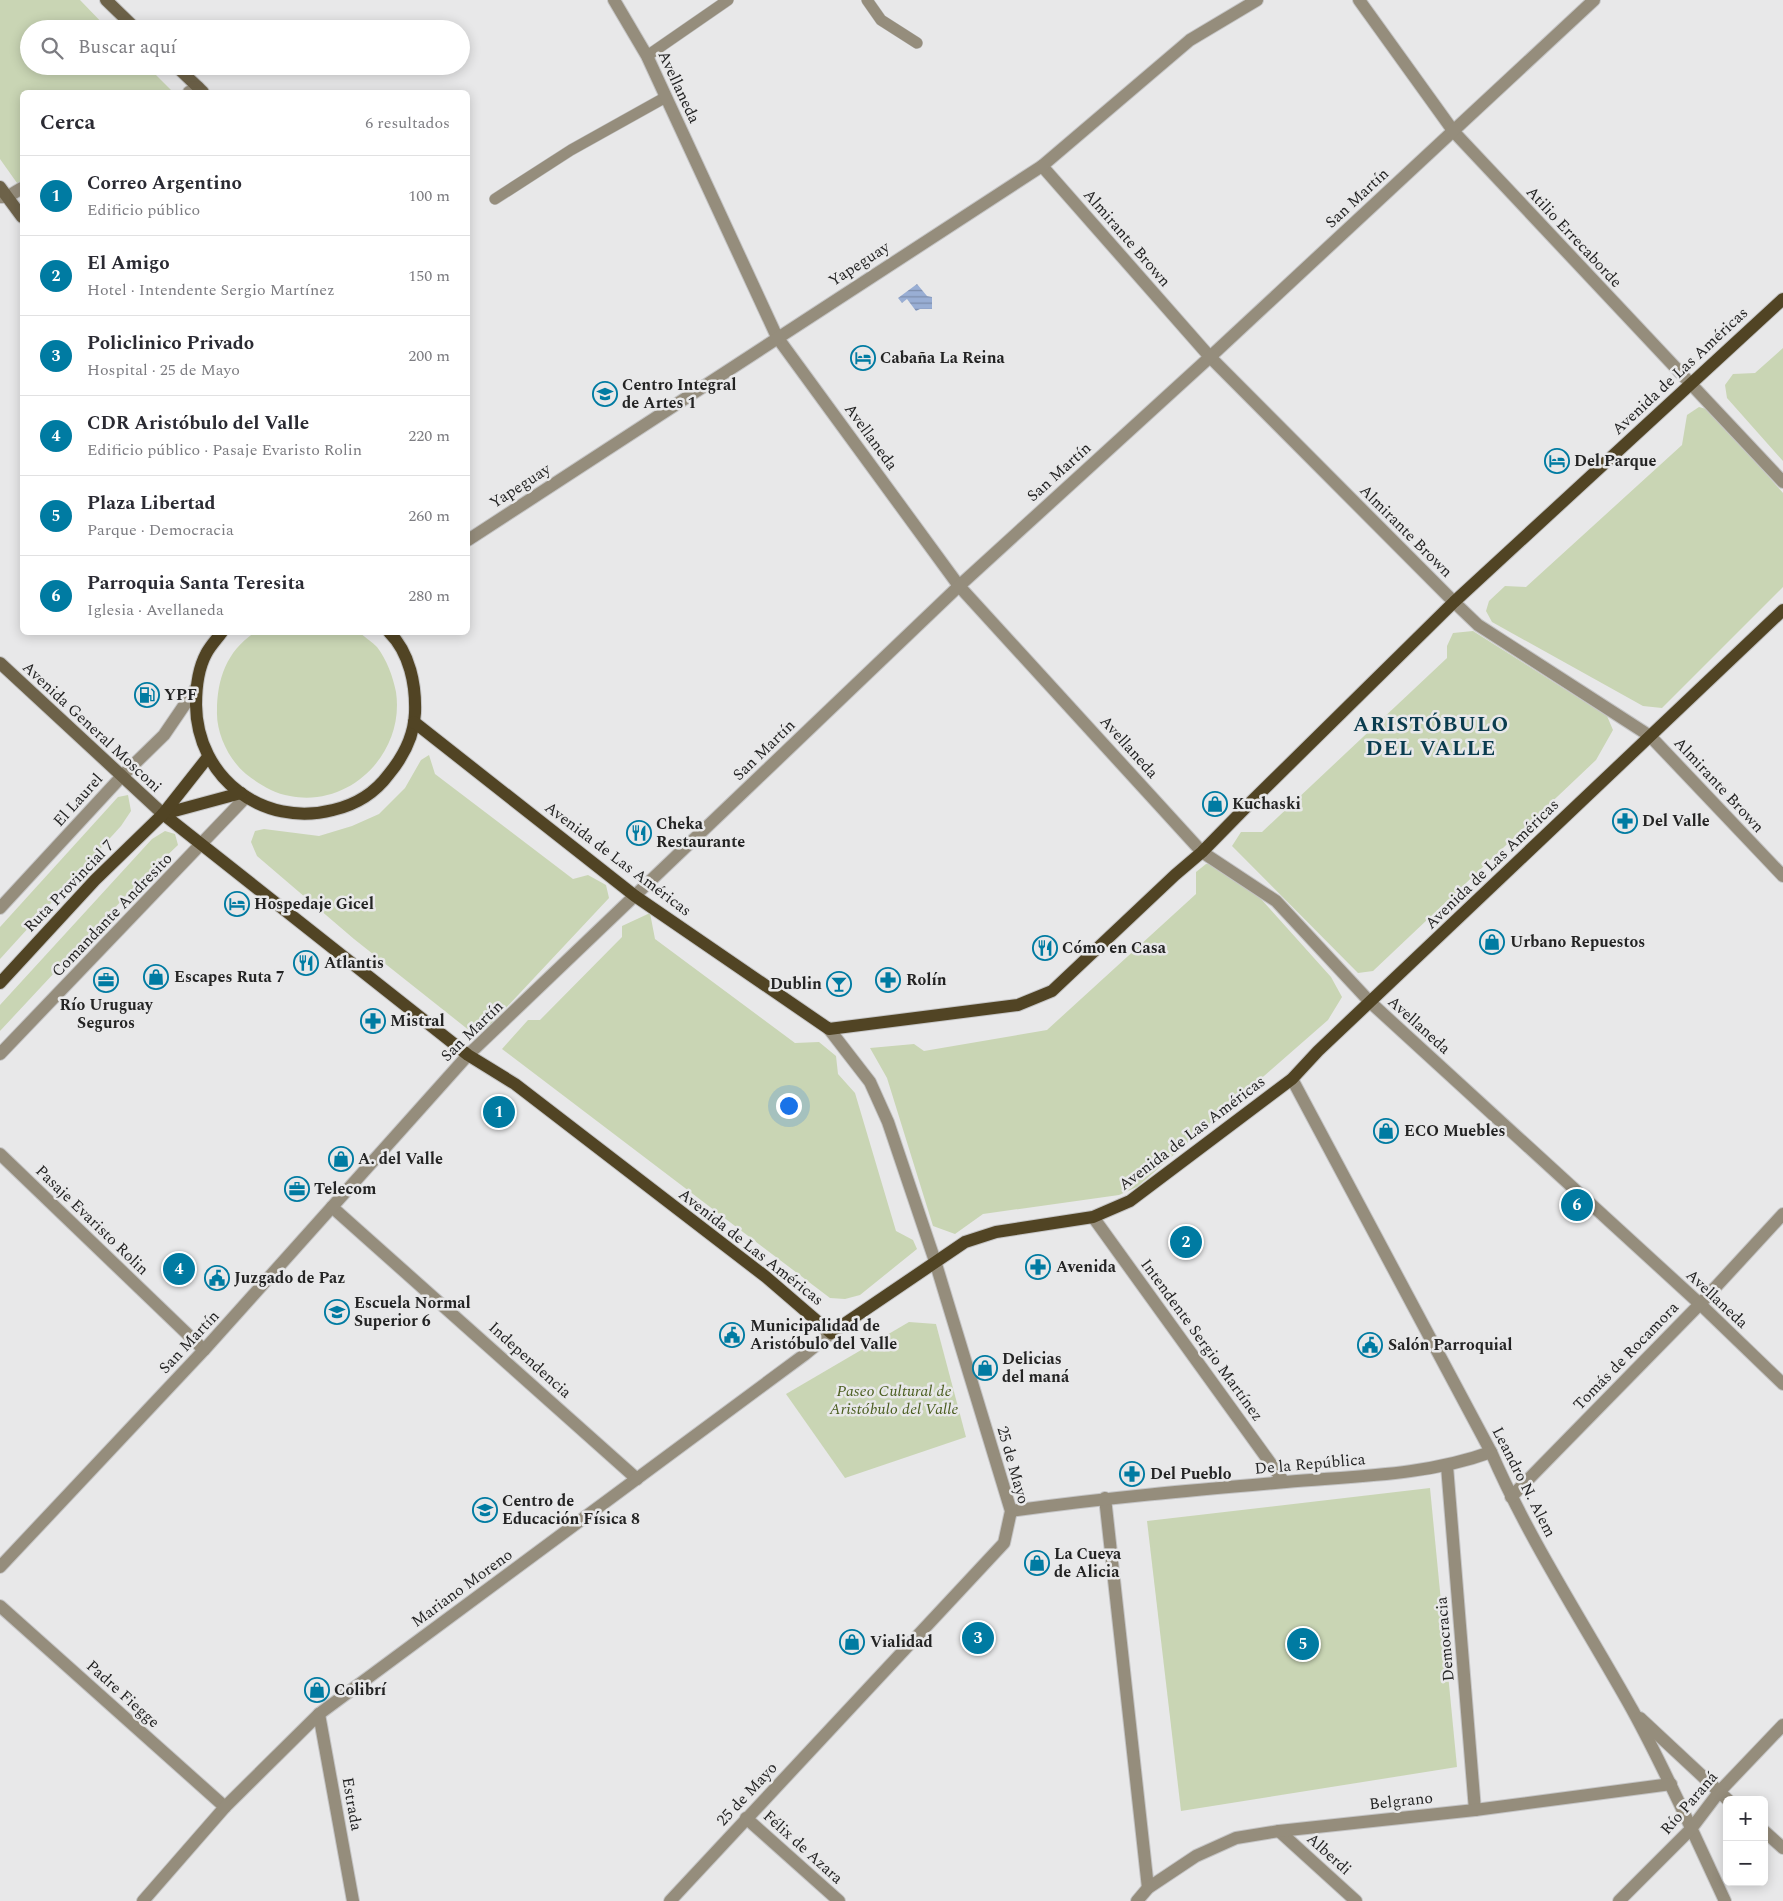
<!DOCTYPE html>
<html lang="es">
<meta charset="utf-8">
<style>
body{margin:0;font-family:Spectral,serif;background:#f7f7f7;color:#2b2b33}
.controls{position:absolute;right:15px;bottom:15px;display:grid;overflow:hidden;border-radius:8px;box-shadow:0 2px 12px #0003}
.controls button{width:45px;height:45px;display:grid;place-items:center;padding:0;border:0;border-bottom:1px solid #e1e1e2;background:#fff;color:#2b2b33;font:25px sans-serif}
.you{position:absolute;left:788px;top:1105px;width:18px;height:18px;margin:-12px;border:4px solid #fff;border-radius:50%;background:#1a73e8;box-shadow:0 0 0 8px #1a73e833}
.badge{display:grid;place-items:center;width:32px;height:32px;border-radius:50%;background:#007ba2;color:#fff;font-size:16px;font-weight:700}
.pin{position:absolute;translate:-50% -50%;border:2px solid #fff;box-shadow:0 1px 5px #0006}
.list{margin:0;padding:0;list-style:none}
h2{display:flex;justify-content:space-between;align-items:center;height:65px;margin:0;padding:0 20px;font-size:21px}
h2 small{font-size:16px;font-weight:400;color:#7c7c81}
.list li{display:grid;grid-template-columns:32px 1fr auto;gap:15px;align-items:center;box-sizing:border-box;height:80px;padding:0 20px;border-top:1px solid #e1e1e2}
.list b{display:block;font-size:19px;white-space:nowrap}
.list p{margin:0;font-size:16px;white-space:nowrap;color:#7c7c81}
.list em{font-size:16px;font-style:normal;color:#7c7c81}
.icon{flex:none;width:28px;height:28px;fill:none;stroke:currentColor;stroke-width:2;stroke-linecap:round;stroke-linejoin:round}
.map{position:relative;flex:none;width:1783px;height:1901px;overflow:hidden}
.search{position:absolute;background:#fff;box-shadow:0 2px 12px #0003;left:20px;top:20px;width:450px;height:55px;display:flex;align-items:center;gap:12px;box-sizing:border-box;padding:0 18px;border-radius:28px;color:#7c7c81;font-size:19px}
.panel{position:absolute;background:#fff;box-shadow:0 2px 12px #0003;left:20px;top:90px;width:450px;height:545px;border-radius:8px}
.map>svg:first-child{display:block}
.green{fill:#c9d5b4}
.water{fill:url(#water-rules)}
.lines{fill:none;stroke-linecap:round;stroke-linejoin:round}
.lane-casing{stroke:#c5c5c6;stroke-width:12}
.street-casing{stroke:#c5c5c6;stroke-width:14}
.secondary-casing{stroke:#c5c5c6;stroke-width:14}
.primary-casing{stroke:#c5c5c6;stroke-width:14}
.lane{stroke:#958d7c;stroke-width:11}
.street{stroke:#958d7c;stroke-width:12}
.secondary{stroke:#6d6249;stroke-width:12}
.primary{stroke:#514424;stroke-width:12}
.labels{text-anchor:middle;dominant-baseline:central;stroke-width:5;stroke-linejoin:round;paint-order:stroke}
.street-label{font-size:16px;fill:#242424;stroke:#e8e8e9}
.poi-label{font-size:16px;font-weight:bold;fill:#242424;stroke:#e8e8e9;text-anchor:start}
.park-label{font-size:16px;font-style:italic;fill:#4b5e20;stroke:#e8e8e9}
.district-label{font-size:21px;font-weight:bold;letter-spacing:1px;fill:#0a3c4f;stroke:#e8e8e9}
</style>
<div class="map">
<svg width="1783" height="1901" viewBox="0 0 1783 1901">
<defs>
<pattern id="water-rules" width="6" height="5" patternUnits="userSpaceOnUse" patternTransform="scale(1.25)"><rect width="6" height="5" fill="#99aed4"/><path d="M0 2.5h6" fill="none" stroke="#7d8dac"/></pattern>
</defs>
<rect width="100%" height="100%" fill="#e8e8e9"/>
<g class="green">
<path d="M0 0H80L108 29H29V66H147L173 92H22V190L0 159Z"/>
<path d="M1783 348V461L1727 398 1725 385 1733 374 1755 373Z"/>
<path d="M1699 407 1710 410 1783 493V587L1662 708 1643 706 1492 622 1486 611 1489 601 1505 586 1526 587 1682 445 1687 415Z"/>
<path d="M1473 631 1607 716 1613 730 1596 760 1373 971 1358 973 1232 846 1241 832H1262L1447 658V646L1453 633Z"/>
<path d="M254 633H360C365 637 372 642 377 647 387 660 393 677 396 692 405 752 351 808 290 796 273 793 259 784 246 774 229 760 216 733 217 711 217 679 227 651 254 633Z"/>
<path d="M429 755 435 774 573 879 588 875 606 885 609 898 489 1026 475 1035 354 939 257 856 251 842 255 831 264 829 319 836 352 826 379 814 405 788 421 760Z"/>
<path d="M128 795 131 811 121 826 0 959V927L118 797Z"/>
<path d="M165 831 175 834 178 845 137 884 0 1031V1005L152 839Z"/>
<path d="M1218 863 1235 870 1331 977 1342 997 1328 1020 1137 1187 1119 1195 983 1214 955 1234 933 1226 887 1078 870 1048 914 1044 924 1051 1047 1030 1196 894V872L1206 864Z"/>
<path d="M650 913 655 939 795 1043 819 1042 836 1056 838 1074 855 1093 896 1231 913 1240 917 1249 860 1295 845 1299 830 1298 502 1049 528 1020H540L622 937V926Z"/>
<path d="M909 1322 936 1324 966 1437 845 1478 786 1394Z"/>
<path d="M1430 1488 1457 1767 1181 1811 1147 1521Z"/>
</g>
<path class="water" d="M917 284 927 296 932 297V309H920L916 311 907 299 902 303 898 298Z"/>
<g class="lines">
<defs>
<g id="lane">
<path d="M867 0 881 20 917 43"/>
<path d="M647 56 728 0"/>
<path d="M495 199 571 150 666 97"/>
</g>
<g id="street">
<path d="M614 0 647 56 777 337 959 586 1202 852 1276 901 1370 1002 1700 1304 1783 1384"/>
<path d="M1359 0 1454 132 1783 482"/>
<path d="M189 92 198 87"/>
<path d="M1042 166 1210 357 1454 602 1478 625 1650 736 1783 876"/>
<path d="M0 197H7L22 188"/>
<path d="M468 540 1042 166 1190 40 1257 0"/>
<path d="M0 908 122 776 164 735 196 688"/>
<path d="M0 1054 246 797"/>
<path d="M1292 1079 1491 1452C1530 1542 1585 1625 1633 1711 1667 1773 1695 1837 1725 1901"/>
<path d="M0 1154 204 1350"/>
<path d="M332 1207 637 1479"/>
<path d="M1093 1217 1284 1482"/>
<path d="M1447 1466 1475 1810"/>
<path d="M1511 1497 1700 1304 1783 1214"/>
<path d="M1105 1498 1148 1888"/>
<path d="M1011 1511C1103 1498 1194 1490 1286 1482 1354 1476 1425 1476 1491 1452"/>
<path d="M0 1567 204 1350 468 1055 959 586 1210 357 1594 0"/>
<path d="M0 1606 225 1807"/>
<path d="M319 1714 353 1901"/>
<path d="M1640 1718 1728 1800"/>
<path d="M746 1818 839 1901"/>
<path d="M1279 1831 1356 1901"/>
<path d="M1764 1831 1783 1848"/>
<path d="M143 1901 225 1807 319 1714 804 1355 831 1333"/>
<path d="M670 1901 1004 1543 1011 1511 935 1261 888 1122 870 1082 829 1029"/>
<path d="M1137 1901 1148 1888 1196 1856 1236 1838 1279 1831 1475 1810 1671 1784"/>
<path d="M1619 1901 1691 1829 1719 1792 1783 1725"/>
</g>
<g id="secondary">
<path d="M106 0 136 29"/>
<path d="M176 66 203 92"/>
<path d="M0 187 22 217"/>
<path d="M0 663 163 814"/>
</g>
<g id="primary">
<path d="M222 632C217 639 210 646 206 654 198 669 196 689 196 705 197 778 263 828 333 810 355 805 375 793 389 774 403 757 414 736 415 713 416 685 410 653 389 632"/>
<path d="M414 722 635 896 829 1029 1018 1005 1052 991 1175 875 1202 852 1253 800 1454 602 1783 299"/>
<path d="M163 814 468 1055 515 1084 766 1277 831 1333 965 1242 996 1232 1093 1217 1130 1201 1292 1079 1318 1051 1783 610"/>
<path d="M163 814 241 793"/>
<path d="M0 983 95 880 163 814 208 757"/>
</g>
</defs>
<use href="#lane" class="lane-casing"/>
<use href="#street" class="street-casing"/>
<use href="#secondary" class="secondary-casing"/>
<use href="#primary" class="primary-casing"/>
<use href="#lane" class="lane"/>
<use href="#street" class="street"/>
<use href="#secondary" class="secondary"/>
<use href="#primary" class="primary"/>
</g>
<defs>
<symbol id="hotel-ring" viewBox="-11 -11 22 22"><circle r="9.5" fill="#e8e8e9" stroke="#007ba2" stroke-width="1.5"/><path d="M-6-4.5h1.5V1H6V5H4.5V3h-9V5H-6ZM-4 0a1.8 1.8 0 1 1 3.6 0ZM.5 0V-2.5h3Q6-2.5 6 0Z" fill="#007ba2"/></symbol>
<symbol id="school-ring" viewBox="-11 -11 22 22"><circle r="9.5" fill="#e8e8e9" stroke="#007ba2" stroke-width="1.5"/><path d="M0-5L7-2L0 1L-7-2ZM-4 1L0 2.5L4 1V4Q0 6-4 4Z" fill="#007ba2"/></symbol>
<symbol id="fuel-ring" viewBox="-11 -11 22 22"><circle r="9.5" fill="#e8e8e9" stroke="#007ba2" stroke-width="1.5"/><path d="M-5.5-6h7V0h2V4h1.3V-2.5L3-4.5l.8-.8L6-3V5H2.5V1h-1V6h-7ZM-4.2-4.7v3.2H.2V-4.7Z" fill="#007ba2"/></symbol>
<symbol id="shop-ring" viewBox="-11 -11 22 22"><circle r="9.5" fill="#e8e8e9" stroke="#007ba2" stroke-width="1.5"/><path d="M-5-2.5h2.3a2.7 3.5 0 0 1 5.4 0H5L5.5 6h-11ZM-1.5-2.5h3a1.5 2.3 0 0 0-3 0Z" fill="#007ba2"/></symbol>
<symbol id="pharmacy-ring" viewBox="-11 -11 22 22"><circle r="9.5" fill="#e8e8e9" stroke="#007ba2" stroke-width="1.5"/><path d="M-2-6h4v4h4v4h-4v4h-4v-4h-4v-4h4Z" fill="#007ba2"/></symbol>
<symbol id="restaurant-ring" viewBox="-11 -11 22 22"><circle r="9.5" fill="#e8e8e9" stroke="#007ba2" stroke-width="1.5"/><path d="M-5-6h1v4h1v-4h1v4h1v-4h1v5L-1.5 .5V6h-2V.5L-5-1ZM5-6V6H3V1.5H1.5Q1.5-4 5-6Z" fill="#007ba2"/></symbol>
<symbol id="office-ring" viewBox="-11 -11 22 22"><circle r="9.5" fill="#e8e8e9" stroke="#007ba2" stroke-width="1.5"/><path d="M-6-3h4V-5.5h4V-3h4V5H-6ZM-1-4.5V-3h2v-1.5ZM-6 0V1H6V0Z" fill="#007ba2"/></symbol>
<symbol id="bar-ring" viewBox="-11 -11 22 22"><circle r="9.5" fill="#e8e8e9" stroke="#007ba2" stroke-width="1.5"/><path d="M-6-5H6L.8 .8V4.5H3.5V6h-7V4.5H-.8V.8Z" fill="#007ba2"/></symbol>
<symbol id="civic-ring" viewBox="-11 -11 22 22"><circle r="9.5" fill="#e8e8e9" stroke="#007ba2" stroke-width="1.5"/><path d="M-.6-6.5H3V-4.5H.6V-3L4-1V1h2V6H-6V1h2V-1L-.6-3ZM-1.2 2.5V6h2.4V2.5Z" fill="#007ba2"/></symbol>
</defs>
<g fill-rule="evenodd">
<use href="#hotel-ring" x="849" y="344" width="28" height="28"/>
<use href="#school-ring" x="591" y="380" width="28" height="28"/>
<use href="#hotel-ring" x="1543" y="447" width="28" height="28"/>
<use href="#fuel-ring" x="133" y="681" width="28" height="28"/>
<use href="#shop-ring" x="1201" y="790" width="28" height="28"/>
<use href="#pharmacy-ring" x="1611" y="807" width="28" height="28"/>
<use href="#restaurant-ring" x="625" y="819" width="28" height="28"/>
<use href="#hotel-ring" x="223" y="890" width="28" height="28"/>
<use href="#shop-ring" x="1478" y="928" width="28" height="28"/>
<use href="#restaurant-ring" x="1031" y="934" width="28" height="28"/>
<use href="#restaurant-ring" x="292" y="949" width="28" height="28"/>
<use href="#shop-ring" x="142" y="963" width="28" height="28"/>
<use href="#office-ring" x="92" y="966" width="28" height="28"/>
<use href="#pharmacy-ring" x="874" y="966" width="28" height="28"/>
<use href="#bar-ring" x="825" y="970" width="28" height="28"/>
<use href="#pharmacy-ring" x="359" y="1007" width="28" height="28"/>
<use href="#shop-ring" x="1372" y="1117" width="28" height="28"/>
<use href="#shop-ring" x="327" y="1145" width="28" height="28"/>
<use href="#office-ring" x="283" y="1175" width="28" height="28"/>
<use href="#pharmacy-ring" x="1024" y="1253" width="28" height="28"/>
<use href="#civic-ring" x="203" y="1264" width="28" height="28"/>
<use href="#school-ring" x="323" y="1298" width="28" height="28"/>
<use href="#civic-ring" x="718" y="1321" width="28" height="28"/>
<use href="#civic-ring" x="1356" y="1331" width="28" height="28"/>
<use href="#shop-ring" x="971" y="1354" width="28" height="28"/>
<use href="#pharmacy-ring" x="1118" y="1460" width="28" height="28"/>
<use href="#school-ring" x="471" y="1496" width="28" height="28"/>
<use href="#shop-ring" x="1023" y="1549" width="28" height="28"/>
<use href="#shop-ring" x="838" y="1628" width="28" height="28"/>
<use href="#shop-ring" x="303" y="1676" width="28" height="28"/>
</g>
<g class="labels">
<g class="street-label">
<text transform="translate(679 87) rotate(65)">Avellaneda</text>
<text transform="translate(1357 198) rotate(-43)">San Martín</text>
<text transform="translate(1574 237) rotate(47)">Atilio Errecaborde</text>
<text transform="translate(1127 238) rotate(49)">Almirante Brown</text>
<text transform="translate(859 264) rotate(-33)">Yapeguay</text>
<text transform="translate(1680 371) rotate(-43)">Avenida de Las Américas</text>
<text transform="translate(871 437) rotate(54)">Avellaneda</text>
<text transform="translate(1059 472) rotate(-42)">San Martín</text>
<text transform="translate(520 486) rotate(-33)">Yapeguay</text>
<text transform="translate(1406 531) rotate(45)">Almirante Brown</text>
<text transform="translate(92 727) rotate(43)">Avenida General Mosconi</text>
<text transform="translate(1129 747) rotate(48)">Avellaneda</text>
<text transform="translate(764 750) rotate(-44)">San Martín</text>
<text transform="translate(1719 785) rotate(47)">Almirante Brown</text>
<text transform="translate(78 800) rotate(-48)">El Laurel</text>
<text transform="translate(618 859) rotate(37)">Avenida de Las Américas</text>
<text transform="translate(1492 864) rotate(-44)">Avenida de Las Américas</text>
<text transform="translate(69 886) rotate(-46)">Ruta Provincial 7</text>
<text transform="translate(112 915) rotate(-46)">Comandante Andresito</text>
<text transform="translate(1419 1025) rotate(42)">Avellaneda</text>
<text transform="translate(472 1031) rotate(-44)">San Martín</text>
<text transform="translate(1192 1133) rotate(-37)">Avenida de Las Américas</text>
<text transform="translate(92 1220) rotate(44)">Pasaje Evaristo Rolin</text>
<text transform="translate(751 1247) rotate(38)">Avenida de Las Américas</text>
<text transform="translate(1717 1299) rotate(43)">Avellaneda</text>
<text transform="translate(1202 1340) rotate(54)">Intendente Sergio Martínez</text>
<text transform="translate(189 1342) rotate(-47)">San Martín</text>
<text transform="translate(1626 1356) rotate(-46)">Tomás de Rocamora</text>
<text transform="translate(530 1360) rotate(42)">Independencia</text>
<text transform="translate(1310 1464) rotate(-5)">De la República</text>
<text transform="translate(1013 1465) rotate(74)">25 de Mayo</text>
<text transform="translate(1524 1482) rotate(63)">Leandro N. Alem</text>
<text transform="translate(462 1588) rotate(-36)">Mariano Moreno</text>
<text transform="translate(1445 1639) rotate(-95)">Democracia</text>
<text transform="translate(123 1694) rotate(42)">Padre Fiegge</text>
<text transform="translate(747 1794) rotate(-47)">25 de Mayo</text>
<text transform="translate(1401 1801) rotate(-6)">Belgrano</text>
<text transform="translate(1689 1803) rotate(-49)">Río Paraná</text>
<text transform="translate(352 1804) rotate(80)">Estrada</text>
<text transform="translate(803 1847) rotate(42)">Félix de Azara</text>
<text transform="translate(1329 1854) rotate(42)">Alberdi</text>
</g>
<g class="poi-label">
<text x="880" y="358">Cabaña La Reina</text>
<text x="622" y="385">Centro Integral<tspan x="622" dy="18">de Artes 1</tspan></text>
<text x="1574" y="461">Del Parque</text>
<text x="164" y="695">YPF</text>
<text x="1232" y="804">Kuchaski</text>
<text x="1642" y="821">Del Valle</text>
<text x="656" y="824">Cheka<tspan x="656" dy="18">Restaurante</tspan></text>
<text x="254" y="904">Hospedaje Gicel</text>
<text x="1510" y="942">Urbano Repuestos</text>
<text x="1062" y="948">Cómo en Casa</text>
<text x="324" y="963">Atlantis</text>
<text x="174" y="977">Escapes Ruta 7</text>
<text x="906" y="980">Rolín</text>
<text x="822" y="984" text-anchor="end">Dublin</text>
<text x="106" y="1005" text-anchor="middle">Río Uruguay<tspan x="106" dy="18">Seguros</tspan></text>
<text x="390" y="1021">Mistral</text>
<text x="1404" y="1131">ECO Muebles</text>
<text x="358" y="1159">A. del Valle</text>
<text x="314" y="1189">Telecom</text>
<text x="1056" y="1267">Avenida</text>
<text x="234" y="1278">Juzgado de Paz</text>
<text x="354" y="1303">Escuela Normal<tspan x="354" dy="18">Superior 6</tspan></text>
<text x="750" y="1326">Municipalidad de<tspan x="750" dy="18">Aristóbulo del Valle</tspan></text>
<text x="1388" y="1345">Salón Parroquial</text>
<text x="1002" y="1359">Delicias<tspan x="1002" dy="18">del maná</tspan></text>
<text x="1150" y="1474">Del Pueblo</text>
<text x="502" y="1501">Centro de<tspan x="502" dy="18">Educación Física 8</tspan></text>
<text x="1054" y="1554">La Cueva<tspan x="1054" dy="18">de Alicia</tspan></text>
<text x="870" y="1642">Vialidad</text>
<text x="334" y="1690">Colibrí</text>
</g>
<g class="park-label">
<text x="894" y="1391">Paseo Cultural de<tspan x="894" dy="18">Aristóbulo del Valle</tspan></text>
</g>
<g class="district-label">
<text x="1431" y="725">ARISTÓBULO<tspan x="1431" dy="24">DEL VALLE</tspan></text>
</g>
</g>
</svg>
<div class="controls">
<button>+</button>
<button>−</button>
</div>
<div class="you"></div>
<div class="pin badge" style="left:499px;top:1112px">1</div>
<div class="pin badge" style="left:1186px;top:1242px">2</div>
<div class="pin badge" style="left:978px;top:1638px">3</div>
<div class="pin badge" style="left:179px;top:1269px">4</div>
<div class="pin badge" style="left:1303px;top:1644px">5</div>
<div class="pin badge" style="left:1577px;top:1205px">6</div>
<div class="search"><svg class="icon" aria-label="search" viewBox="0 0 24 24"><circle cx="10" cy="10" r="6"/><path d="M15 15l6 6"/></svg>Buscar aquí</div>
<section class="panel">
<h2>Cerca<small>6 resultados</small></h2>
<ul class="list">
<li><span class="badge">1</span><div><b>Correo Argentino</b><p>Edificio público</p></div><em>100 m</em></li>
<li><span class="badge">2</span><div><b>El Amigo</b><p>Hotel · Intendente Sergio Martínez</p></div><em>150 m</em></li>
<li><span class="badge">3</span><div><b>Policlinico Privado</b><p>Hospital · 25 de Mayo</p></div><em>200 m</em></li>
<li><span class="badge">4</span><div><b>CDR Aristóbulo del Valle</b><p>Edificio público · Pasaje Evaristo Rolin</p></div><em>220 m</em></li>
<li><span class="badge">5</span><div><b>Plaza Libertad</b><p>Parque · Democracia</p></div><em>260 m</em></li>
<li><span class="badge">6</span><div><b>Parroquia Santa Teresita</b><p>Iglesia · Avellaneda</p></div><em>280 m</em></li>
</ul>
</section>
</div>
